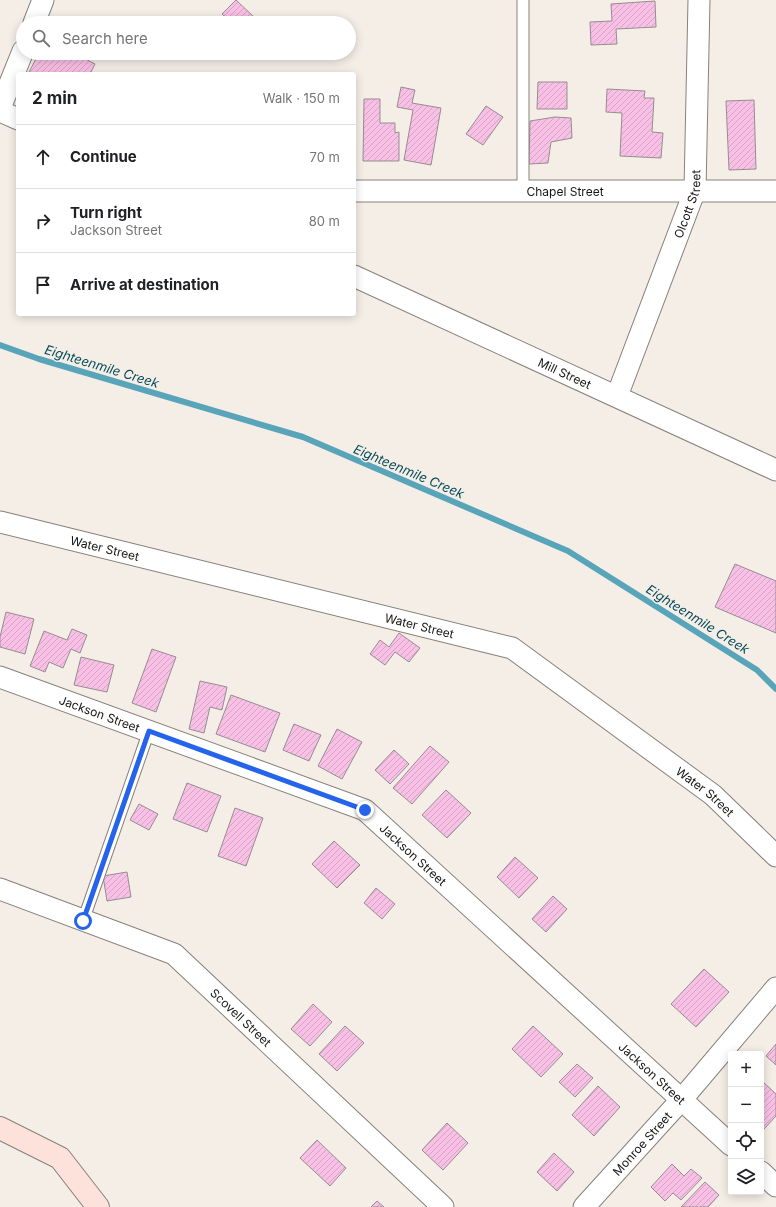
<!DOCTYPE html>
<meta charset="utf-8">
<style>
body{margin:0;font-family:Inter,sans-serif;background:#f6f6f6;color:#202124}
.controls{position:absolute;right:12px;bottom:12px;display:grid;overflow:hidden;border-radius:4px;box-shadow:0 2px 10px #0003}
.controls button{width:36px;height:36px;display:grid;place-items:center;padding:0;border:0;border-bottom:1px solid #e0e0e0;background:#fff;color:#202124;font:20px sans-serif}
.stop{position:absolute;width:12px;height:12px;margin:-9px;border:3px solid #2563eb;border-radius:50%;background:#fff}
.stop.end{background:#2563eb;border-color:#fff;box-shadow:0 1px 4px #0008}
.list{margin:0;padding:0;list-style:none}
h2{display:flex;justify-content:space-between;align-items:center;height:52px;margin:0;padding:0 16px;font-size:17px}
h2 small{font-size:13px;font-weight:400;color:#757577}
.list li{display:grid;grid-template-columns:26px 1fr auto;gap:12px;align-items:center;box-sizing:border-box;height:64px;padding:0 16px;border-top:1px solid #e0e0e0}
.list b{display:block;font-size:15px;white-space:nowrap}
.list p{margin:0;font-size:13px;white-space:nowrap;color:#757577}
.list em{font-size:13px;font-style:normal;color:#757577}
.icon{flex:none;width:22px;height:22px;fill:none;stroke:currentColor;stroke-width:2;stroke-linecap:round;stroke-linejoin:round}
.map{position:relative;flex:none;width:776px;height:1207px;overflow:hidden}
.search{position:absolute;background:#fff;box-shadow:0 2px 10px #0003;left:16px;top:16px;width:340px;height:44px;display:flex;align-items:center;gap:10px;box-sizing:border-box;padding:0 14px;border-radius:22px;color:#757577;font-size:15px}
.panel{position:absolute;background:#fff;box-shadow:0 2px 10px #0003;left:16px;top:72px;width:340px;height:244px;border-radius:4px}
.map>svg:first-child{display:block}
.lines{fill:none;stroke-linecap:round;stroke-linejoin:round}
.stream{stroke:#58a5b9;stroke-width:6}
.building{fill:url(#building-hatch);stroke:#958d92}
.lane-casing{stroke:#87817b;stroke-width:13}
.street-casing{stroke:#87817b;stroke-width:23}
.secondary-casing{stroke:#87817b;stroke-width:24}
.lane{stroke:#fff;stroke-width:11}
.street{stroke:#fff;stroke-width:21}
.secondary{stroke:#fde2db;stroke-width:22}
.route{stroke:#2563eb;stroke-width:5}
.labels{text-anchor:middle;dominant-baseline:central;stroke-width:3;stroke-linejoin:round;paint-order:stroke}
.street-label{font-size:12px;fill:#181613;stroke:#f5eee7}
.water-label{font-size:13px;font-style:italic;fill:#054c5b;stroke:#f5eee7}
</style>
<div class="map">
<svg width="776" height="1207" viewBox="0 0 776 1207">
<defs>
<pattern id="building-hatch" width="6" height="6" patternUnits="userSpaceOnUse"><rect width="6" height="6" fill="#f9c0e5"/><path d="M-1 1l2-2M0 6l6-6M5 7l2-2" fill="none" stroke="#d5a4c4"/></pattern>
</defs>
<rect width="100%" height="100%" fill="#f5eee7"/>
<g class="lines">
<path class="stream" d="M0 345 39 359 303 437 568 551 757 670 776 689"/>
</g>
<g class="building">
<path d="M236 0 255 18 251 23H229L230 21 222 14Z"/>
<path d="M655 1 656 27 616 29 617 44 591 45 590 22 612 21 611 4Z"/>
<path d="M39 53H74L95 64 90 74H28Z"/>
<path d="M538 82H567V109H537Z"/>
<path d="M401 87 415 90 412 103 441 108 431 165 404 160 413 110 397 107Z"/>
<path d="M607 89 645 91 644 98H654L652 132 663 133 661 158 620 156 622 113 606 112Z"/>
<path d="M364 99H380V123H395V133L399 132V161H363Z"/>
<path d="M754 100 756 169 729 170 726 101Z"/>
<path d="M486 106 503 117 483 145 466 134Z"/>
<path d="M555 117 571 118 572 138 551 142 548 163 529 164 530 121Z"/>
<path d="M735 564 776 581V633L715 607Z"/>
<path d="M6 612 34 619 25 654 0 647V637Z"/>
<path d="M72 629 87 635 80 653 71 649 63 668 49 662 45 672 30 666 44 631 67 640Z"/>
<path d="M399 633 420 648 409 662 395 652 385 665 370 654 380 640 389 647Z"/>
<path d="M152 649 176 657 156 712 132 703Z"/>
<path d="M81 657 114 665 107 692 74 685Z"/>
<path d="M200 681 227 687 222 710 210 707 204 733 189 729Z"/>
<path d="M231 695 280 713 265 752 216 734Z"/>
<path d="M294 724 321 735 309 761 283 750Z"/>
<path d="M337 729 362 742 342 779 318 766Z"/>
<path d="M430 746 449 762 412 804 393 788Z"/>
<path d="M394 750 409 764 390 784 375 770Z"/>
<path d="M187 783 221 796 207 832 173 819Z"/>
<path d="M446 790 471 813 447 838 422 815Z"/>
<path d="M139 804 158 814 149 830 130 820Z"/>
<path d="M235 808 263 818 246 866 218 856Z"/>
<path d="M334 841 360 865 337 888 312 864Z"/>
<path d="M515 857 538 878 519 898 497 877Z"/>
<path d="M127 872 131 897 107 901 103 876Z"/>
<path d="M376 888 395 904 382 919 364 903Z"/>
<path d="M553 896 567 909 546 932 532 919Z"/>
<path d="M704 969 729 992 696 1027 671 1004Z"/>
<path d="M313 1004 332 1022 310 1046 291 1029Z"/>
<path d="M345 1026 364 1043 337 1071 319 1054Z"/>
<path d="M533 1026 563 1054 541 1077 512 1049Z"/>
<path d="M776 1044V1065L766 1056Z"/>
<path d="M577 1064 593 1078 575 1097 559 1082Z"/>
<path d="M761 1080 776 1094V1116L764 1129 761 1126Z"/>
<path d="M598 1086 620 1107 594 1136 572 1115Z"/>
<path d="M447 1123 468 1143 443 1170 422 1150Z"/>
<path d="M317 1140 346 1168 330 1186 300 1158Z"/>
<path d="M554 1153 574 1172 557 1191 537 1172Z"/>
<path d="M672 1164 684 1176 691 1169 702 1178 681 1200 673 1193 665 1201 651 1187Z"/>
<path d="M705 1182 719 1195 708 1207H681Z"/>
<path d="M377 1201 384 1207H371Z"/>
</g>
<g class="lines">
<defs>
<g id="lane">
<path d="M523 0V192"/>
<path d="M83 921 149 731"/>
</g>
<g id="street">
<path d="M34 23 43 0"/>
<path d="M0 108 23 51"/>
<path d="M0 111 18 119"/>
<path id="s1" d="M354 191H776"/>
<path id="s2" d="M354 276 776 470"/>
<path id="s3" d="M617 396 695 190 699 0"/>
<path id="s4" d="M0 522 512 648 713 795 776 856"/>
<path id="s5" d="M0 677 365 810 731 1145"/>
<path id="s6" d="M0 889 174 954 443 1207"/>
<path d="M761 1172 776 1186"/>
<path id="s7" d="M584 1207 682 1099 776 988"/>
</g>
<path id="secondary" d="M0 1128 60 1158 98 1207"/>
</defs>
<use href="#lane" class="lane-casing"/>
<use href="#street" class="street-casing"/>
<use href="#secondary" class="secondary-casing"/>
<use href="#lane" class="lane"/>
<use href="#street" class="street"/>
<use href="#secondary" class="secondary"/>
</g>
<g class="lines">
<path class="route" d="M83 921 149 731 365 810"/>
</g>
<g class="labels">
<g class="street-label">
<text stroke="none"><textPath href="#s1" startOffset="211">Chapel Street</textPath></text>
<text stroke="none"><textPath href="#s3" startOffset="205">Olcott Street</textPath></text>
<text stroke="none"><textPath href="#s2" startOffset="232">Mill Street</textPath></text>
<text stroke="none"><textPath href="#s4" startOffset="108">Water Street</textPath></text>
<text stroke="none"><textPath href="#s4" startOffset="432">Water Street</textPath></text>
<text stroke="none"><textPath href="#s5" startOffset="106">Jackson Street</textPath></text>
<text stroke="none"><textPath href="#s4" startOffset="768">Water Street</textPath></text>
<text stroke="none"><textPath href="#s5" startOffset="454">Jackson Street</textPath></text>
<text stroke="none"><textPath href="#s6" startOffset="278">Scovell Street</textPath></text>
<text stroke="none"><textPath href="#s5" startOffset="778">Jackson Street</textPath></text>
<text stroke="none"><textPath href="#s7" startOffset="86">Monroe Street</textPath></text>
</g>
<g class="water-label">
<text transform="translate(102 366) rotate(17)">Eighteenmile Creek</text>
<text transform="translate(409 471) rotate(23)">Eighteenmile Creek</text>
<text transform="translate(698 619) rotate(32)">Eighteenmile Creek</text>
</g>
</g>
</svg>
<div class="controls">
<button>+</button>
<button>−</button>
<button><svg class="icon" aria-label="locate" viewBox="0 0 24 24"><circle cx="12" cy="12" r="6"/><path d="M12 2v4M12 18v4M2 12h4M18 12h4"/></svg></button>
<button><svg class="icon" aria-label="layers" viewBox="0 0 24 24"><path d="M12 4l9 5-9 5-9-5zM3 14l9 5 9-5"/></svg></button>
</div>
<div class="stop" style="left:83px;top:921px"></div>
<div class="stop end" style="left:365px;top:810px"></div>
<div class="search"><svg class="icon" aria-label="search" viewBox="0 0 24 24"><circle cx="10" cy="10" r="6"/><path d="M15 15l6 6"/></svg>Search here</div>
<section class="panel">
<h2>2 min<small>Walk · 150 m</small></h2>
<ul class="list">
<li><svg class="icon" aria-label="ahead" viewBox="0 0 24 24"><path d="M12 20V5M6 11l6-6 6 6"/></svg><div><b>Continue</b></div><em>70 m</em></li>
<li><svg class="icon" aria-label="right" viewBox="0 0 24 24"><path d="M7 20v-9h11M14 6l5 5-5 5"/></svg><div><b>Turn right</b><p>Jackson Street</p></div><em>80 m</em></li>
<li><svg class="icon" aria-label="arrive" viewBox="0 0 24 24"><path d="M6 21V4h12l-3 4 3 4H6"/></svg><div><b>Arrive at destination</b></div></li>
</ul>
</section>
</div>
